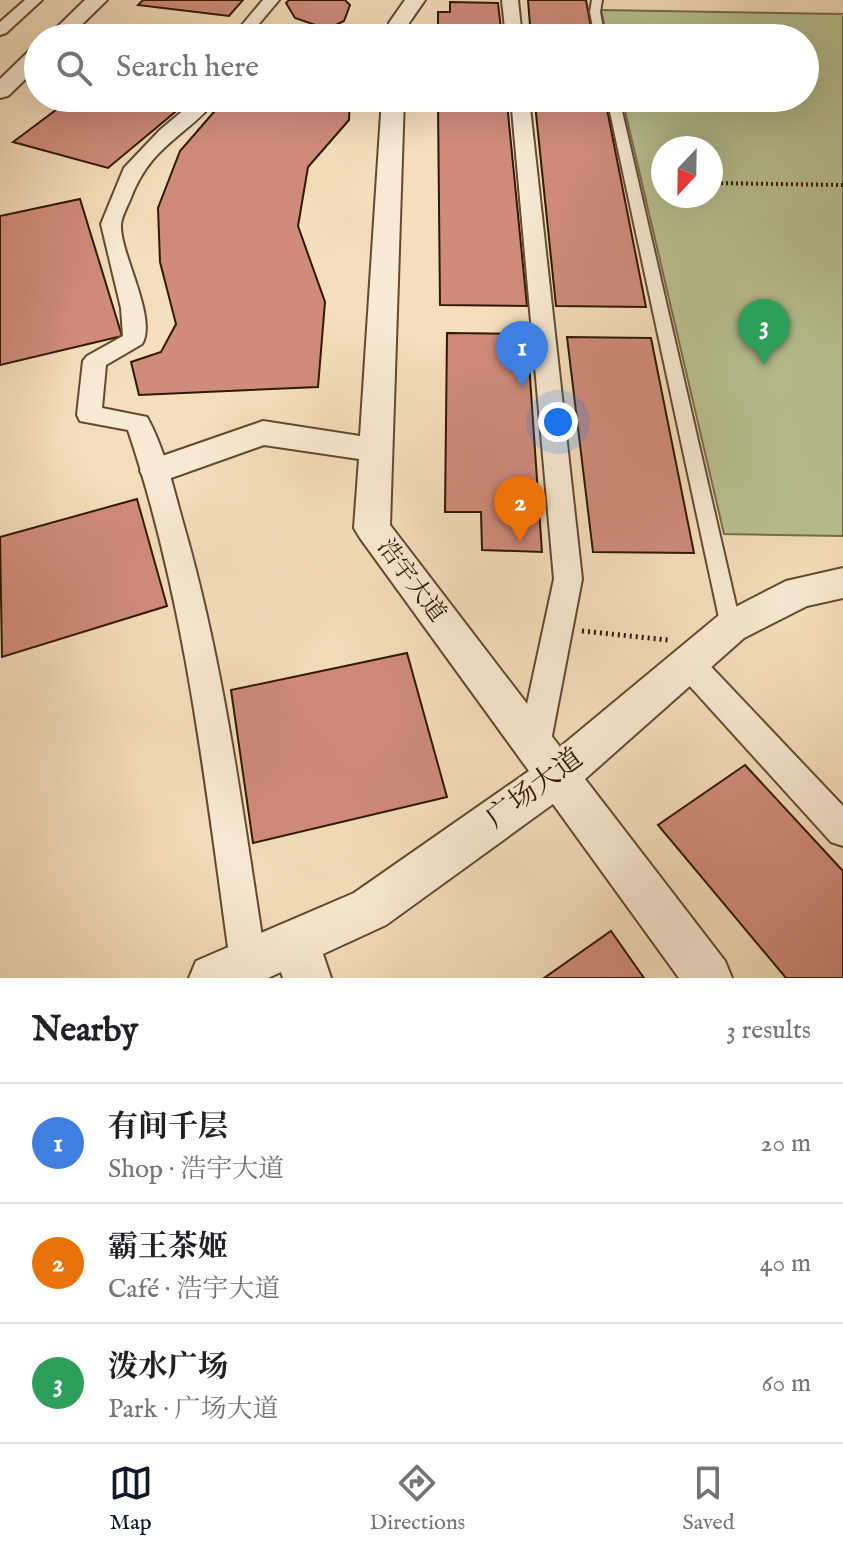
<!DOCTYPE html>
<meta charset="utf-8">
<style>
body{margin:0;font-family:"IM FELL English","Noto Serif SC",serif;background:#f2f2f2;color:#202124}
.compass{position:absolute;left:651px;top:136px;width:72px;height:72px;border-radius:50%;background:#fff;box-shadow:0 8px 32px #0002;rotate:202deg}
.you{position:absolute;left:558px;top:422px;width:28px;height:28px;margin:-20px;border:6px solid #fff;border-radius:50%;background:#1a73e8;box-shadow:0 0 0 12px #1a73e833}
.badge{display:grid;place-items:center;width:52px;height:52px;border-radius:50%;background:#111827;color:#fff;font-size:26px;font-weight:700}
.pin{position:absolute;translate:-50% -66px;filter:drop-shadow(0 2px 4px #0008)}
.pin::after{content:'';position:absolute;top:42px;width:28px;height:24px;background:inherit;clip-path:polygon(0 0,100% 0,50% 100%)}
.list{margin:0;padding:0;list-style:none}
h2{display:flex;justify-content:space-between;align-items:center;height:104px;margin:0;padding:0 32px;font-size:34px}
h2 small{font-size:26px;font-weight:400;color:#757577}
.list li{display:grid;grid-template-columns:52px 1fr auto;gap:24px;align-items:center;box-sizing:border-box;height:120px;padding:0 32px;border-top:2px solid #e0e0e0}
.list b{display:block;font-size:30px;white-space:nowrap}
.list p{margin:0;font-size:26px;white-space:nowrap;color:#757577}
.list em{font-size:26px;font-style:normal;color:#757577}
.icon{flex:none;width:44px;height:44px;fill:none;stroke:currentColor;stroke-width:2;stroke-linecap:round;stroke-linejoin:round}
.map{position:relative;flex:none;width:843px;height:978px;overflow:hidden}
.search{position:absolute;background:#fff;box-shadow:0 8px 32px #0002;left:24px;right:24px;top:24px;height:88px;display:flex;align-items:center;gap:20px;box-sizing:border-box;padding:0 28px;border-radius:44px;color:#757577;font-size:30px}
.sheet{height:464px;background:#fff}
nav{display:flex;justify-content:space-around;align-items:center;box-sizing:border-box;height:112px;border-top:2px solid #e0e0e0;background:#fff;font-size:22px;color:#757577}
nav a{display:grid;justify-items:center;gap:4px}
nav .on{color:#111827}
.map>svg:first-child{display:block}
.green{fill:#b9c292;stroke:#766d4a;stroke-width:2;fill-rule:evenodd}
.building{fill:#d08c7b;stroke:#321801;stroke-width:2}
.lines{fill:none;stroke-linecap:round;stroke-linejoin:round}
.service-casing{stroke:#624a30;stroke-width:4}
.pedestrian-casing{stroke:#624a30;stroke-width:4}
.minor-casing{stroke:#624a30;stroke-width:4}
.path-far2{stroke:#321801;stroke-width:3;stroke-dasharray:1 3;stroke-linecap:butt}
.path-far1{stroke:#321801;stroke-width:4;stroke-dasharray:2 3;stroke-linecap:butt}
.path{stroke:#321801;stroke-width:5;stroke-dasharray:2 4;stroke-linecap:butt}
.service{fill:#f8ead3;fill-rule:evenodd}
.pedestrian{fill:#f8ead3;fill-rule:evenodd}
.minor{fill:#f8ead3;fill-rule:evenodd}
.labels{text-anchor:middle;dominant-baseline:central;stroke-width:7;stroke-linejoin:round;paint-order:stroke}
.street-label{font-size:24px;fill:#321801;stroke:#f8ead3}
.near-street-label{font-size:28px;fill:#321801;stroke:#f8ead3}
</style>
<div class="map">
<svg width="843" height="978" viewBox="0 0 843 978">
<rect width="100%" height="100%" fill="#f4debb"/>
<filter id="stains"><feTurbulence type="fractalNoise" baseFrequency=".0025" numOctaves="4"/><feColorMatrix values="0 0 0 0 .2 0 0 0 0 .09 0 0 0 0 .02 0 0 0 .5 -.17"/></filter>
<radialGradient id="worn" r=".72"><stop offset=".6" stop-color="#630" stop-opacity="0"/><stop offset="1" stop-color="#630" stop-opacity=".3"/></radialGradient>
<path class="green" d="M601 10 843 14V536L724 534 622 98H805V38H607ZM663 148H711V196H663Z"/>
<g class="building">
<path d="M143 0H243L229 16 138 5Z"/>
<path d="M289 0H345L350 5 344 21 327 29 295 18 286 3Z"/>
<path d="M528 0H586L593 38H531Z"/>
<path d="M450 2 498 3 502 38H438V12H450Z"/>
<path d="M72 98H192L108 168 13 142Z"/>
<path d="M226 98H350L349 120 308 167 298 226 325 302 318 387 139 395 131 362 161 352 176 324 160 262 158 208 180 151Z"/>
<path d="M438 103H507L527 306 440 305Z"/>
<path d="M535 104H606L646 307 556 306Z"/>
<path d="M80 199 122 336 0 365V216Z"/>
<path d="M447 333 527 334 542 552 482 550 481 512H445Z"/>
<path d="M567 337 651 338 694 553 593 552Z"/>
<path d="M137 499 167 606 2 657 0 537Z"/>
<path d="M407 653 447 797 253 843 231 690Z"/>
<path d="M745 765 843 871V978H786L658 825Z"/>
<path d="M611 931 644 978H544Z"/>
</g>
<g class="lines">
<defs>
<g id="service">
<path d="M592 0H602L600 12 605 38H595L590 12Z"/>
<path d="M607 98H619L741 627 738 633 731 636 724 633 721 627Z"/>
</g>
<g id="pedestrian">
<path d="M25 0H42L6 33 0 35V22Z"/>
<path d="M263 0H279L247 38H231Z"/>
<path d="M502 0H518L522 38H506Z"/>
<path d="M198 98H218C185 138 151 144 130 200 127 207 122 216 121 224 119 252 158 318 142 344L106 365 102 408 147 417C165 449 174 491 184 526 225 668 243 816 266 962L261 975 254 978 235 975 230 962C205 782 186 603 128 430L80 421 77 415 83 361 87 356 123 336 121 308 101 224 124 168 160 130Z"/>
<path d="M511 98H529L582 579 550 746 545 756 534 761 523 756 518 746 554 579Z"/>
<path d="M688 650 699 654 843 806V846L831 842 677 672 673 663 677 654Z"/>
</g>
<g id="minor">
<path d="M85 0H107L68 38H46Z"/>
<path d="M405 0H425L409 23 408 38H388L389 23Z"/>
<path d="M38 49V67L8 96 0 98V79L30 50Z"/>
<path d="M382 98H404L390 525 560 747 718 616 786 581 843 568V598L807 606 744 638 585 779 725 961 732 978H679L553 804 386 925 323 954 331 978H283L281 972 268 978H189L196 961 354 893 529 771 360 538 354 528 359 459 264 445 157 483 145 480 140 471 145 462 263 421 360 436Z"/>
</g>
</defs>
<use href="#service" class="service-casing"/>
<use href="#pedestrian" class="pedestrian-casing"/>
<use href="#minor" class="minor-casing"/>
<path class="path-far2" d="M269 32 295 38"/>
<path class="path-far1" d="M711 183 843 185"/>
<path class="path" d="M582 631 668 640"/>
<use href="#service" class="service"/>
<use href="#pedestrian" class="pedestrian"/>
<use href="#minor" class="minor"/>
</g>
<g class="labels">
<g class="street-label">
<text transform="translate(411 581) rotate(53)">浩宇大道</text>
</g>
<g class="near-street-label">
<text transform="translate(535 789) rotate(-37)">广场大道</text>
</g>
</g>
<rect width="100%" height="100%" filter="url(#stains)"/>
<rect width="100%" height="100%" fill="url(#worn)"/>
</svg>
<svg class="compass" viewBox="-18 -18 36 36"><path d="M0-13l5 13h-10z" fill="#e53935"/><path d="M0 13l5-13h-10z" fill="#757577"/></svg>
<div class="you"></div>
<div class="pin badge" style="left:522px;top:387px;background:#3f7fe0">1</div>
<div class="pin badge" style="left:520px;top:542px;background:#e8710a">2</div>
<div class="pin badge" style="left:764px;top:365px;background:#2e9e5b">3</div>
<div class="search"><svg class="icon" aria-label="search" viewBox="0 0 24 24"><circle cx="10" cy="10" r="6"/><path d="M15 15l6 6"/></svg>Search here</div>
</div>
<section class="sheet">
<h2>Nearby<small>3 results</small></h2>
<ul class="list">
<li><span class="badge" style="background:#3f7fe0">1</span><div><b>有间千层</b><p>Shop · 浩宇大道</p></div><em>20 m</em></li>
<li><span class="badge" style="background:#e8710a">2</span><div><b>霸王茶姬</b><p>Café · 浩宇大道</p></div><em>40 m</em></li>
<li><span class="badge" style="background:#2e9e5b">3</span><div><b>泼水广场</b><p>Park · 广场大道</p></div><em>60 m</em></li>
</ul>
</section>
<nav>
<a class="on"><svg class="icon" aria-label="map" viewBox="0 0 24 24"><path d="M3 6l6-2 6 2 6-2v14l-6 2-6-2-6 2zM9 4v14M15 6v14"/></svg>Map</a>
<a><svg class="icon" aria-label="directions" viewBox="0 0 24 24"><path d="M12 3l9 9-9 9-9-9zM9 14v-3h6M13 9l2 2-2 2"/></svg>Directions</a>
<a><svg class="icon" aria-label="saved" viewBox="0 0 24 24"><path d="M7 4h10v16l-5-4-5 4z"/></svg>Saved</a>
</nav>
